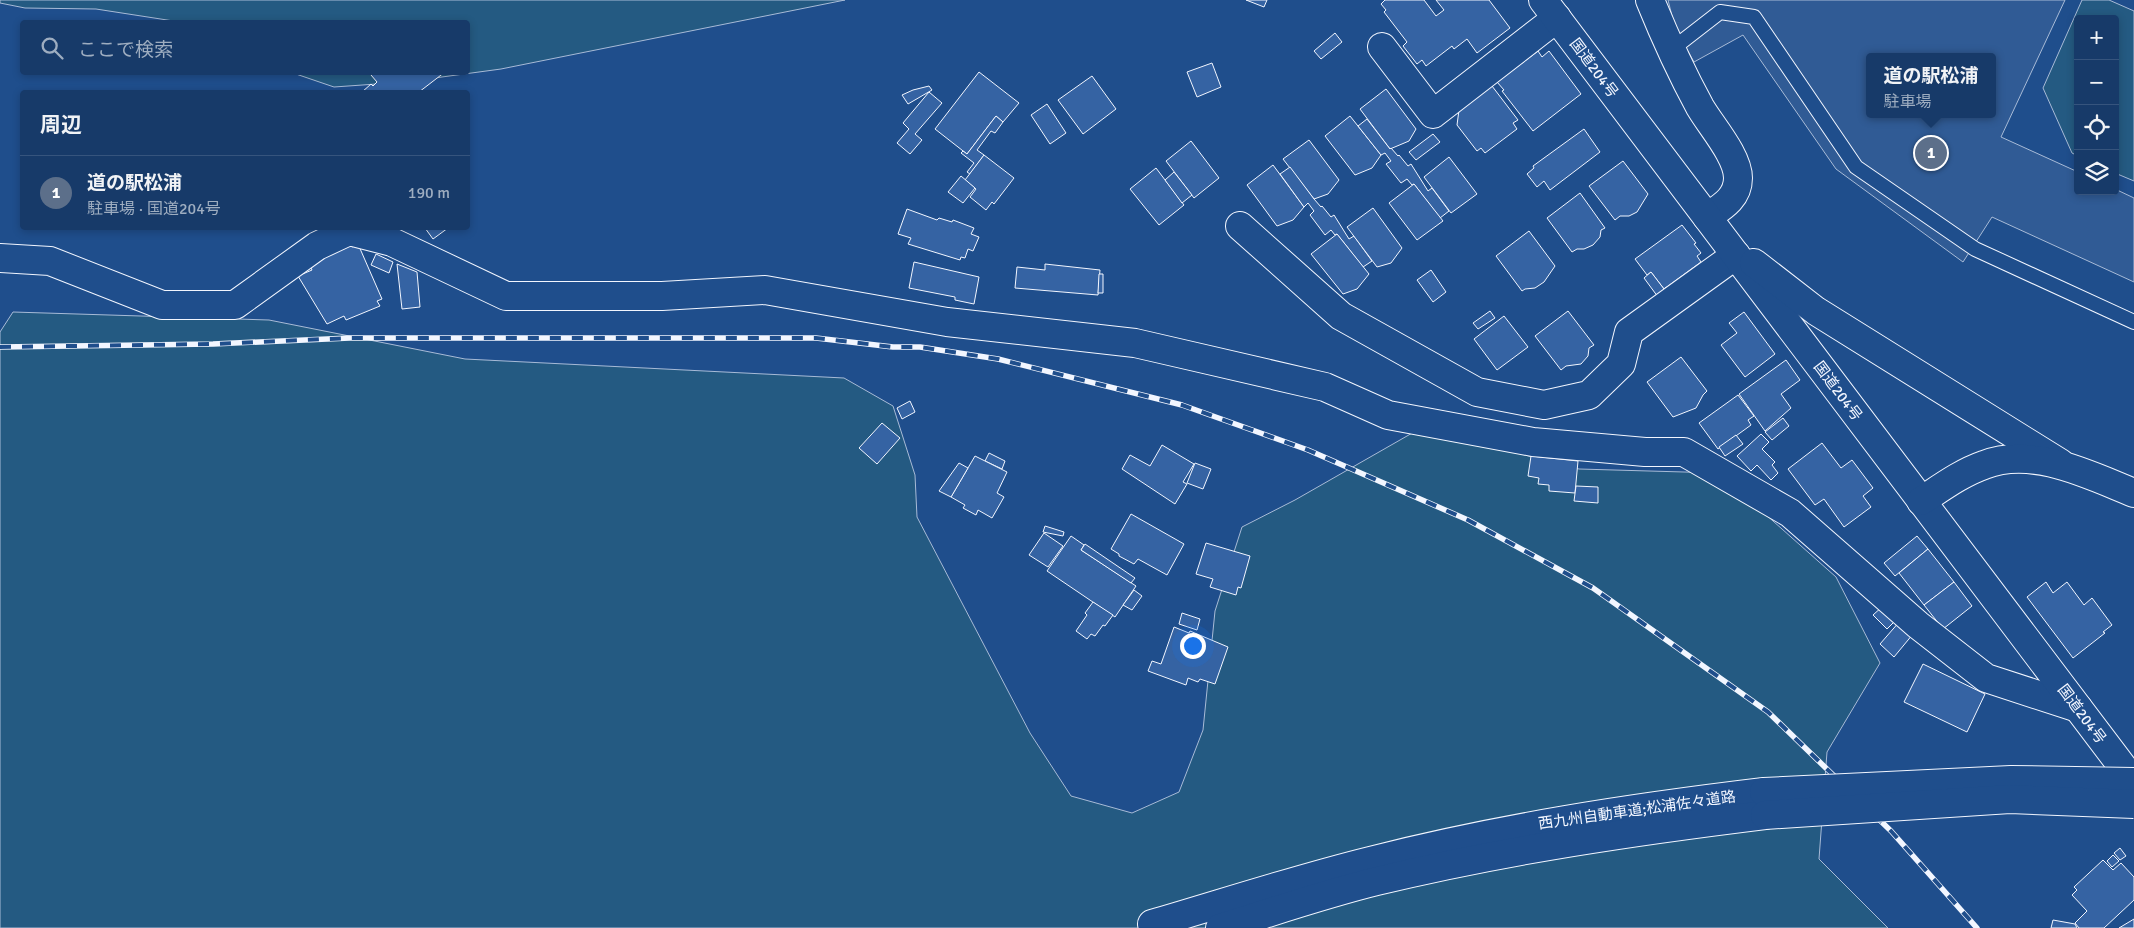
<!DOCTYPE html>
<html lang="ja">
<meta charset="utf-8">
<style>
body{margin:0;font-family:Signika,"Noto Sans JP",sans-serif;background:#20416f;color:#f1f3f6}
.controls{position:absolute;right:15px;top:15px;display:grid;overflow:hidden;border-radius:5px;box-shadow:0 2px 8px #0003}
.controls button{width:45px;height:45px;display:grid;place-items:center;padding:0;border:0;border-bottom:1px solid #36547d;background:#173a69;color:#f1f3f6;font:25px sans-serif}
.you{position:absolute;left:1192px;top:645px;width:18px;height:18px;margin:-12px;border:4px solid #fff;border-radius:50%;background:#1a73e8;box-shadow:0 0 0 8px #1a73e833}
.badge{display:grid;place-items:center;width:32px;height:32px;border-radius:50%;background:#ffb74d;color:#fff;font-size:16px;font-weight:700}
.pin{position:absolute;translate:-50% -50%;border:2px solid #fff;box-shadow:0 1px 5px #0006}
.popup{position:absolute;left:1866px;top:53px;width:130px;height:65px;box-sizing:border-box;display:grid;place-content:center;border-radius:5px;background:#173a69;filter:drop-shadow(0 1px 4px #0005);font-size:16px;white-space:nowrap;color:#9eadc0}
.popup b{font-size:19px;color:#f1f3f6}
.popup::after{content:'';position:absolute;left:50%;top:100%;margin-left:-10px;border:10px solid transparent;border-top-color:#173a69}
.list{margin:0;padding:0;list-style:none}
h2{display:flex;justify-content:space-between;align-items:center;height:65px;margin:0;padding:0 20px;font-size:21px}
h2 small{font-size:16px;font-weight:400;color:#9eadc0}
.list li{display:grid;grid-template-columns:32px 1fr auto;gap:15px;align-items:center;box-sizing:border-box;height:75px;padding:0 20px;border-top:1px solid #36547d}
.list b{display:block;font-size:19px;white-space:nowrap}
.list p{margin:0;font-size:16px;white-space:nowrap;color:#9eadc0}
.list em{font-size:16px;font-style:normal;color:#9eadc0}
.icon{flex:none;width:28px;height:28px;fill:none;stroke:currentColor;stroke-width:2;stroke-linecap:round;stroke-linejoin:round}
.map{position:relative;flex:none;width:2134px;height:928px;overflow:hidden}
.search{position:absolute;background:#173a69;box-shadow:0 2px 8px #0003;left:20px;top:20px;width:450px;height:55px;display:flex;align-items:center;gap:12px;box-sizing:border-box;padding:0 18px;border-radius:5px;color:#9eadc0;font-size:19px}
.panel{position:absolute;background:#173a69;box-shadow:0 2px 8px #0003;left:20px;top:90px;width:450px;height:140px;border-radius:5px}
.map>svg:first-child{display:block}
.green{fill:#245a82;stroke:#a8bbd7}
.parking{fill:#305b95;stroke:#a8bbd7;fill-rule:evenodd}
.building{fill:#3563a3;stroke:#f2f6ff}
.lines{fill:none;stroke-linecap:round;stroke-linejoin:round}
.lane-casing{stroke:#f2f6ff;stroke-width:16}
.street-casing{stroke:#f2f6ff;stroke-width:30}
.highway-casing{stroke:#f2f6ff;stroke-width:30}
.lane{stroke:#1f4e8c;stroke-width:14}
.street{stroke:#1f4e8c;stroke-width:28}
.highway{stroke:#1f4e8c;stroke-width:28}
.rail-casing{stroke:#f2f6ff;stroke-width:5.5}
.rail{stroke:#1f4e8c;stroke-width:4;stroke-dasharray:11;stroke-linecap:butt}
.highway-bridge-casing{stroke:#f2f6ff;stroke-width:30;stroke-linecap:butt}
.highway-bridge{stroke:#1f4e8c;stroke-width:28}
.labels{text-anchor:middle;dominant-baseline:central;stroke-width:4;stroke-linejoin:round;paint-order:stroke}
.street-label{font-size:15px;fill:#f2f6ff;stroke:#1f4e8c}
</style>
<div class="map">
<svg width="2134" height="928" viewBox="0 0 2134 928">
<rect width="100%" height="100%" fill="#1f4e8c"/>
<g class="green">
<path d="M0 0H845L501 69 405 82 334 87 293 73 468 72V22H180L96 9 25 8 0 3Z"/>
<path d="M2082 0H2109L2134 11V181L2115 173V19H2078V156L2072 153 2043 88Z"/>
<path d="M13 312 269 320 465 359 844 378 893 406 915 475 917 517 1030 733 1071 796 1132 813 1179 792 1203 730 1215 611 1242 527 1295 500 1421 428 1579 469 1719 473 1836 577 1880 663 1827 752 1819 859 1888 928H0V332Z"/>
</g>
<path class="parking" d="M1668 0H2065L2001 137 2078 172V191H2115V189L2134 198V282L1992 217 1963 262 1836 169 1743 35 1694 62 1675 28ZM1870 57H1992V114H1870Z"/>
<g class="building">
<path d="M1246 0H1267L1264 7Z"/>
<path d="M1385 0H1424L1436 16 1444 10 1436 0H1489L1510 28 1477 53 1467 39 1454 49 1452 46 1426 66 1422 60 1417 64 1403 46 1407 42 1384 12 1386 10 1381 4Z"/>
<path d="M1335 33 1342 42 1321 59 1314 51Z"/>
<path d="M1538 51 1542 57 1549 51 1581 94 1533 131 1502 91 1504 90 1497 82Z"/>
<path d="M1212 63 1221 87 1197 97 1187 72Z"/>
<path d="M374 72H445L419 92H362L371 84 373 86 377 82 371 75Z"/>
<path d="M979 72 1019 103 1003 122 996 116 967 154 935 129Z"/>
<path d="M1092 76 1116 109 1083 134 1058 100Z"/>
<path d="M929 86 932 90 908 104 902 95 913 90Z"/>
<path d="M1492 86 1518 120 1513 123 1517 129 1485 153 1481 148 1477 151 1457 125 1459 110Z"/>
<path d="M1386 89 1416 129 1409 141 1390 149 1360 109Z"/>
<path d="M929 92 942 103 915 134 922 140 910 154 897 143 909 129 903 123Z"/>
<path d="M1047 104 1066 133 1050 144 1031 115Z"/>
<path d="M996 116 1003 122 995 133 991 131 977 150 984 155 970 174 967 172 974 163 961 153 963 151 967 154Z"/>
<path d="M1350 116 1381 155 1372 168 1355 175 1325 136Z"/>
<path d="M1367 119 1390 149 1391 148 1398 156 1399 155 1408 166 1411 164 1428 191 1432 188 1449 211 1440 218 1414 184 1412 185 1407 179 1401 183 1386 164 1391 161 1385 153 1381 155 1358 126Z"/>
<path d="M1584 129 1600 152 1550 190 1544 181 1537 187 1527 174 1534 168 1533 166Z"/>
<path d="M1433 134 1440 142 1416 160 1409 152Z"/>
<path d="M1309 140 1339 180 1328 194 1314 199 1283 159Z"/>
<path d="M1191 141 1219 178 1194 198 1166 161Z"/>
<path d="M984 155 1014 178 994 204 992 202 986 210 970 197 976 189 965 180Z"/>
<path d="M1449 157 1477 194 1451 213 1424 177Z"/>
<path d="M1623 161 1648 194 1637 212 1629 216H1620L1615 220 1589 186Z"/>
<path d="M1273 165 1304 207 1293 220 1277 226 1247 185Z"/>
<path d="M1290 167 1314 199 1321 207 1322 206 1331 217 1334 215 1349 239 1354 236 1372 261 1363 267 1337 234 1335 235 1331 230 1325 235 1310 215 1314 211 1308 203 1304 207 1280 174Z"/>
<path d="M1156 168 1184 205 1159 225 1130 189Z"/>
<path d="M1174 172 1192 195 1182 203 1165 180Z"/>
<path d="M961 176 975 188 963 203 948 192Z"/>
<path d="M1414 184 1443 221 1417 240 1389 203Z"/>
<path d="M1580 193 1605 228 1601 230 1600 237 1593 245 1584 249H1577L1572 252 1547 218Z"/>
<path d="M1373 208 1402 248 1391 263 1377 267 1347 227Z"/>
<path d="M907 209 937 220 939 218 952 222 953 220 974 228 971 234 979 237 973 251 968 249 965 258 961 257 960 260 908 244 911 238 898 234Z"/>
<path d="M1682 225 1696 243 1694 244 1701 253 1697 256 1701 262 1664 289 1651 272 1647 275 1635 259Z"/>
<path d="M425 228H448L433 239Z"/>
<path d="M1529 231 1555 266 1544 282 1535 288 1525 289 1522 291 1496 256Z"/>
<path d="M1337 234 1369 274 1357 289 1343 294 1311 254Z"/>
<path d="M349 239 352 247 358 244 382 299 377 301 380 306 346 320 344 316 327 324 298 276 312 270 310 266 318 263 314 254Z"/>
<path d="M376 254 393 262 389 273 371 265Z"/>
<path d="M914 262 979 277 974 304 955 300V297L909 288Z"/>
<path d="M397 264 417 272 420 307 402 309Z"/>
<path d="M1045 264 1100 270 1098 295 1015 288 1017 267 1045 270Z"/>
<path d="M1431 270 1446 292 1433 302 1417 280Z"/>
<path d="M1651 272 1664 289 1666 287 1667 289 1658 297 1644 278Z"/>
<path d="M1099 274H1103V293H1098Z"/>
<path d="M1490 311 1495 318 1478 329 1473 323Z"/>
<path d="M1568 311 1594 345 1589 348 1588 356 1581 364 1566 366 1561 370 1535 336Z"/>
<path d="M1744 312 1775 354 1745 377 1721 345 1737 333 1729 323Z"/>
<path d="M1504 316 1528 347 1497 370 1474 339Z"/>
<path d="M1681 357 1707 391 1703 395 1696 408 1673 417 1647 382Z"/>
<path d="M1786 360 1800 380 1781 394 1791 408 1765 431 1739 394Z"/>
<path d="M1738 395 1754 416 1748 420 1751 425 1718 449 1699 423Z"/>
<path d="M910 401 915 412 902 419 897 408Z"/>
<path d="M1783 418 1789 426 1772 440 1765 432Z"/>
<path d="M882 423 900 438 877 464 859 448Z"/>
<path d="M1761 434 1769 442 1762 449 1775 462 1772 465 1778 473 1771 480 1757 465 1751 471 1737 456Z"/>
<path d="M1736 435 1743 444 1725 456 1719 447Z"/>
<path d="M1822 443 1841 468 1852 460 1873 488 1863 496 1871 507 1844 527 1824 499 1815 505 1788 469Z"/>
<path d="M1162 445 1194 464 1183 482 1187 484 1175 504 1122 469 1130 455 1150 466Z"/>
<path d="M989 453 1005 461 1002 469 985 461Z"/>
<path d="M975 456 1007 472 997 493 1004 497 992 518 978 510 976 515 963 508 965 505 951 497Z"/>
<path d="M1531 456 1578 461 1575 493 1549 491V485L1538 484 1539 478 1528 476Z"/>
<path d="M959 463 968 468 951 497 939 491Z"/>
<path d="M1195 463 1211 469 1203 489 1187 483Z"/>
<path d="M1576 486 1598 487V503L1574 501Z"/>
<path d="M1131 514 1184 544 1167 575 1138 559 1134 564 1119 556V554L1111 549Z"/>
<path d="M1045 526 1064 532 1063 536 1043 532Z"/>
<path d="M1044 533 1063 546 1048 567 1029 555Z"/>
<path d="M1071 536 1084 545 1081 550 1136 586 1115 617 1047 571Z"/>
<path d="M1917 536 1928 549 1895 576 1884 563Z"/>
<path d="M1206 543 1250 556 1241 588 1238 587 1236 595 1210 587 1213 579 1196 574Z"/>
<path d="M1085 544 1135 578 1131 583 1081 550Z"/>
<path d="M1928 549 1954 582 1924 605 1899 573Z"/>
<path d="M1954 582 1972 606 1943 629 1924 605Z"/>
<path d="M2046 582 2053 593 2067 582 2084 605 2092 598 2112 625 2103 632 2105 633 2073 658 2027 597Z"/>
<path d="M1134 590 1142 596 1132 610 1123 605Z"/>
<path d="M1093 602 1113 615 1105 626 1103 625 1095 636 1091 634 1087 639 1076 631 1087 615 1085 613Z"/>
<path d="M1883 606 1897 619 1887 629 1873 615Z"/>
<path d="M1182 613 1200 619 1197 630 1179 624Z"/>
<path d="M1900 621 1913 634 1894 657 1880 644Z"/>
<path d="M1174 627 1189 633 1190 631 1228 647 1215 684 1200 679 1198 682 1188 678 1186 685 1148 671 1152 661 1161 664Z"/>
<path d="M1923 664 1985 694 1967 732 1904 702Z"/>
<path d="M2120 848 2126 856 2120 860 2114 853Z"/>
<path d="M2113 855 2119 861 2112 867 2107 861Z"/>
<path d="M2103 860 2113 870 2121 863 2134 877V900L2104 928H2079L2075 923 2087 911 2072 895 2077 890 2074 887Z"/>
<path d="M2134 919V928H2119Z"/>
<path d="M2053 920 2075 924 2077 928H2051Z"/>
</g>
<g class="lines">
<defs>
<path id="lane" d="M1671 50 1720 12 1754 17 1856 167 1975 249 2134 322"/>
<g id="street">
<path d="M1650 0C1665 37 1681 72 1700 107 1711 126 1738 156 1738 178 1738 198 1722 207 1707 217"/>
<path d="M1382 47 1433 114 1557 18"/>
<path d="M1240 226 1341 316 1477 392 1544 405 1589 395 1621 364 1629 332 1736 255"/>
<path d="M0 258 50 261 162 305H235L317 246 349 231 392 242 506 296H662L765 290 947 322 1135 343 1325 387 1388 415 1533 442 1645 452H1684L1790 513 1918 625 1986 678 2078 708"/>
</g>
<g id="highway">
<path d="M1543 0 2134 782"/>
<path d="M1754 263 1816 311 2060 463"/>
<path d="M1921 501C1941 488 1961 473 1984 465 2033 446 2089 475 2134 493"/>
<path d="M1152 924C1224 903 1297 879 1370 861 1500 828 1630 808 1764 792"/>
<path d="M1220 928C1272 912 1324 894 1377 881 1505 850 1635 831 1765 815"/>
</g>
</defs>
<use href="#lane" class="lane-casing"/>
<use href="#street" class="street-casing"/>
<use href="#highway" class="highway-casing"/>
<use href="#lane" class="lane"/>
<use href="#street" class="street"/>
<use href="#highway" class="highway"/>
<defs>
<path id="rail" d="M0 347 213 344 350 338H816L893 347H920L998 359 1182 405 1308 450 1468 520 1593 588 1768 712 1891 831 1977 928"/>
</defs>
<use href="#rail" class="rail-casing"/>
<use href="#rail" class="rail"/>
<defs>
<g id="highway-bridge">
<path d="M1764 792 2011 780 2134 782"/>
<path d="M1765 815 2010 799 2134 804"/>
</g>
</defs>
<use href="#highway-bridge" class="highway-bridge-casing"/>
<use href="#highway-bridge" class="highway-bridge"/>
</g>
<g class="labels">
<g class="street-label">
<text transform="translate(1594 68) rotate(53)">国道204号</text>
<text transform="translate(1838 391) rotate(53)">国道204号</text>
<text transform="translate(2082 714) rotate(53)">国道204号</text>
<text transform="translate(1637 810) rotate(-8)">西九州自動車道;松浦佐々道路</text>
</g>
</g>
</svg>
<div class="controls">
<button>+</button>
<button>−</button>
<button><svg class="icon" aria-label="locate" viewBox="0 0 24 24"><circle cx="12" cy="12" r="6"/><path d="M12 2v4M12 18v4M2 12h4M18 12h4"/></svg></button>
<button><svg class="icon" aria-label="layers" viewBox="0 0 24 24"><path d="M12 4l9 5-9 5-9-5zM3 14l9 5 9-5"/></svg></button>
</div>
<div class="you"></div>
<div class="pin badge" style="left:1931px;top:153px;background:#5c6f8a">1</div>
<div class="popup"><b>道の駅松浦</b>駐車場</div>
<div class="search"><svg class="icon" aria-label="search" viewBox="0 0 24 24"><circle cx="10" cy="10" r="6"/><path d="M15 15l6 6"/></svg>ここで検索</div>
<section class="panel">
<h2>周辺<small></small></h2>
<ul class="list">
<li><span class="badge" style="background:#5c6f8a">1</span><div><b>道の駅松浦</b><p>駐車場 · 国道204号</p></div><em>190 m</em></li>
</ul>
</section>
</div>
